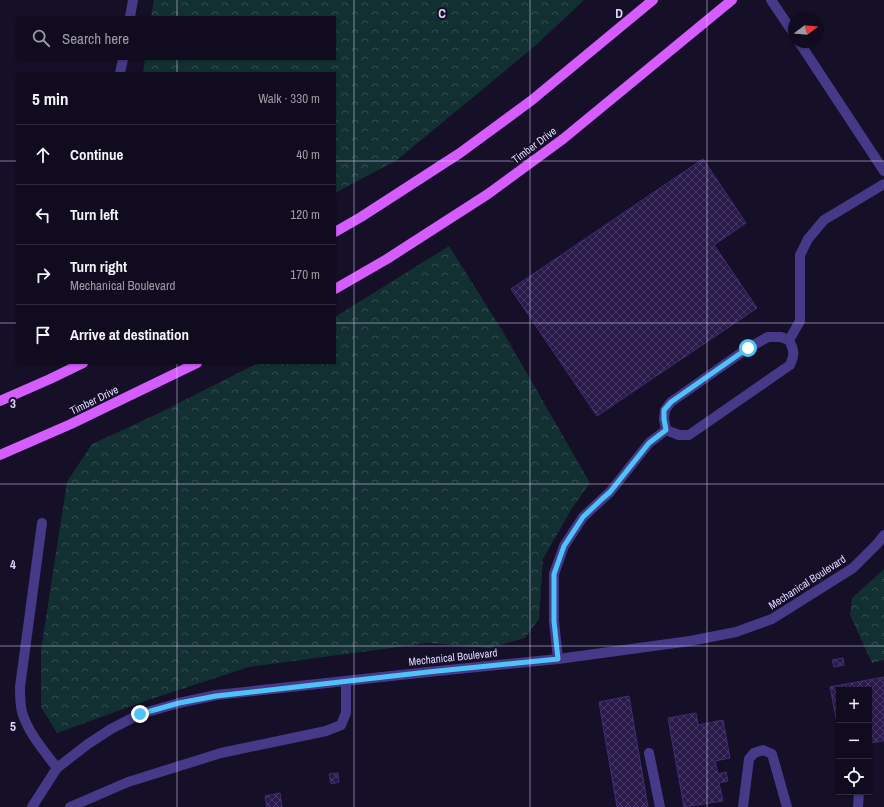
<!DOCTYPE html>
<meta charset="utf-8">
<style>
body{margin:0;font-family:"Archivo Narrow",sans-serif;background:#1e192b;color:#f1f3f6}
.controls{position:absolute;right:12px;bottom:12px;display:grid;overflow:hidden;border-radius:0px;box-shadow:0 1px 3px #0004}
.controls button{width:36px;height:36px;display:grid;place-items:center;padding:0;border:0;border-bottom:1px solid #302b3c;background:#100b1e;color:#f1f3f6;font:20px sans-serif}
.compass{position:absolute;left:788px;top:12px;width:36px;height:36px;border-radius:50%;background:#100b1e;box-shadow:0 1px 3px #0004;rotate:74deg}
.stop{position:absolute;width:12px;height:12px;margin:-9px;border:3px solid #4fc3f7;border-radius:50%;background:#fff}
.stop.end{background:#4fc3f7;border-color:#fff;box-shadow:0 1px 4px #0008}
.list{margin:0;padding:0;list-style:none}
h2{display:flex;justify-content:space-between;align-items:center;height:52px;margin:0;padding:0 16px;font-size:17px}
h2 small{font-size:13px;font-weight:400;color:#9c9ba4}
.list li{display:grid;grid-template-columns:26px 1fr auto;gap:12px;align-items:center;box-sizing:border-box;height:60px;padding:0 16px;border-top:1px solid #302b3c}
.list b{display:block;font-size:15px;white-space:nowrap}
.list p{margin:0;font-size:13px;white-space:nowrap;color:#9c9ba4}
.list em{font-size:13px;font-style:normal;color:#9c9ba4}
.icon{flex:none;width:22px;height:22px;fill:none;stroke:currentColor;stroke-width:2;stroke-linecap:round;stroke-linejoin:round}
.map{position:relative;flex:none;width:884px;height:807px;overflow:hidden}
.search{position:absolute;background:#100b1e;box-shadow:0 1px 3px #0004;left:16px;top:16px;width:320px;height:44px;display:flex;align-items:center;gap:10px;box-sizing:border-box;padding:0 14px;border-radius:0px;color:#9c9ba4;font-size:15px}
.panel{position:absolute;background:#100b1e;box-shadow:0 1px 3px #0004;left:16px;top:72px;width:320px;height:292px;border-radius:0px}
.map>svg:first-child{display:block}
.forest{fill:url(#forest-crowns)}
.building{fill:url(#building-cross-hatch);stroke:#432c76}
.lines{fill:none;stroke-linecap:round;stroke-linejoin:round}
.minor{stroke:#453988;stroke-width:10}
.major{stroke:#d55dff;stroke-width:10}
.route{stroke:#4fc3f7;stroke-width:5}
.grid{fill:none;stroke:#dfd6ff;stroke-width:1;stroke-opacity:0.55}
.labels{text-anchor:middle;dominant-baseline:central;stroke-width:4;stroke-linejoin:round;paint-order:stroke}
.street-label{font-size:11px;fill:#dfd6ff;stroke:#160f28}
.grid-label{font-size:13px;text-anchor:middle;font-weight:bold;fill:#dfd6ff;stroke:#160f28;stroke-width:4;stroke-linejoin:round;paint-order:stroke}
</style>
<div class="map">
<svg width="884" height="807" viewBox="0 0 884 807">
<defs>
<pattern id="forest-crowns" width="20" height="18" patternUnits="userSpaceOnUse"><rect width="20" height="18" fill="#123032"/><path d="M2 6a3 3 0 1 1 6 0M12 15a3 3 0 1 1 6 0" fill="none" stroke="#344d51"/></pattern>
<pattern id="building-cross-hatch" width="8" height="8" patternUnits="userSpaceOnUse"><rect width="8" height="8" fill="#291a4a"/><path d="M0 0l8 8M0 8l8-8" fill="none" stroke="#483b65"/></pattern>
</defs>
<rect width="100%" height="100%" fill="#160f28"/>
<g class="forest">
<path d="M154 0H584L535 46 397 160 335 193V73H143L145 59H335V17H151Z"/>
<path d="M449 246 502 330 590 483 571 510 543 559 539 619 525 638 489 648 428 643 249 667 148 700 57 733 41 707V650L67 482 92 444 157 414 258 363H335V317Z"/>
<path d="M884 569V660L872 663 850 615 852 598Z"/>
</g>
<g class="building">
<path d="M703 159 746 223 714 245 757 308 597 416 511 289Z"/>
<path d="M843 658 844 665 834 667 832 660Z"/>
<path d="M884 677V741L869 743V690H839V734L830 687Z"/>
<path d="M629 696 648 807H617L599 702Z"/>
<path d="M696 713 698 725 723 720 730 758 715 761 718 774 726 772 728 781 719 783 723 801 684 807 668 718Z"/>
<path d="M338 773 339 782 331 784 329 774Z"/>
<path d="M280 793 282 807H267L265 796Z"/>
</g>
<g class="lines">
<g class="minor">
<path d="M771 0 794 34"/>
<path d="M130 17 133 0"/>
<path d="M799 42 884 171"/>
<path d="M120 73 123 59"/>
<path d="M768 337H781L789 340C794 350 795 354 790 365L689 435H679L666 430 664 419 665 410 671 402 748 348Z"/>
<path d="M789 340 800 321V255L808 239 824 220 884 184"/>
<path d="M42 523 20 687C20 696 20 704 22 712 28 733 45 752 57 768"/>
<path d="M558 659 554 621V574L564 546 583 517 610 492 649 443 666 430"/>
<path d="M649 753 660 807"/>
<path d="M32 807 57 768 88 744 111 729 140 714 179 703 216 695 428 672 558 659 690 641 736 632 772 619 853 568 878 543 884 535"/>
<path d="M70 807 128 782 221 753 326 731 341 725 346 713V681"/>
<path d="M743 807 749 759 754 753 763 750 772 754 787 807"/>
<path d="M858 807 859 792"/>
</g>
<g class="major">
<path d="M335 232 361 217 460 153 532 100 653 0"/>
<path d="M335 289 387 259 488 194 563 139 732 0"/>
<path d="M0 401 50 379 83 363"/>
<path d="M0 455 71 424 197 363"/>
</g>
</g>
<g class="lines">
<path class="route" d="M140 714 179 703 216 696 428 672 558 659 554 621V574L564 546 583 517 602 499 610 492 649 443 666 430 664 419V410L671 402 748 348"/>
</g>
<path class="grid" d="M177 0V17M354 0V807M530 0V807M707 0V807M177 59V73M0 161H17M335 161H884M0 323H17M335 323H884M177 363V807M0 484H884M0 646H884"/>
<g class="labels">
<g class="street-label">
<text transform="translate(534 145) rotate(-37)">Timber Drive</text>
<text transform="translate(94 400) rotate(-26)">Timber Drive</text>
<text transform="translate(807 582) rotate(-33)">Mechanical Boulevard</text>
<text transform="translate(453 657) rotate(-6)">Mechanical Boulevard</text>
</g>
</g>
<g class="grid-label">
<text x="442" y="18">C</text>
<text x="619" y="18">D</text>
<text x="13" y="408">3</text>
<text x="13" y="569">4</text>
<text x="13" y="731">5</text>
</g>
</svg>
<div class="controls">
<button>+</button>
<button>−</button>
<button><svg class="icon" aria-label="locate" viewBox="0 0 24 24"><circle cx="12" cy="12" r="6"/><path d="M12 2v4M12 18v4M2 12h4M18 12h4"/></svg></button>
</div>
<svg class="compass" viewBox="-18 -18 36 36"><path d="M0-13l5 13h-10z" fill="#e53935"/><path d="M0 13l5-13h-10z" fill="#9c9ba4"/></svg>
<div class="stop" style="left:748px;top:348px"></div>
<div class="stop end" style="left:140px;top:714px"></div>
<div class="search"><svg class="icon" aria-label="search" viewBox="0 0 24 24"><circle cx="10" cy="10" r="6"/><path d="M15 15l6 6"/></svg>Search here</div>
<section class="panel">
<h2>5 min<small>Walk · 330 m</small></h2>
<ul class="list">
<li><svg class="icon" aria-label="ahead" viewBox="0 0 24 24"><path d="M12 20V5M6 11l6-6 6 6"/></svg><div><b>Continue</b></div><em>40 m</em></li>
<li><svg class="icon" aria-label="left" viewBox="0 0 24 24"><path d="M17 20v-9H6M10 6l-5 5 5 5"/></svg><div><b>Turn left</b></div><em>120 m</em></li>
<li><svg class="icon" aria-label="right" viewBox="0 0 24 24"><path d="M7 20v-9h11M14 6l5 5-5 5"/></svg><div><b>Turn right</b><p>Mechanical Boulevard</p></div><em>170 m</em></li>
<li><svg class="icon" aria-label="arrive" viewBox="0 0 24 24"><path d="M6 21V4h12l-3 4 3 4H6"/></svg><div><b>Arrive at destination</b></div></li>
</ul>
</section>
</div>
